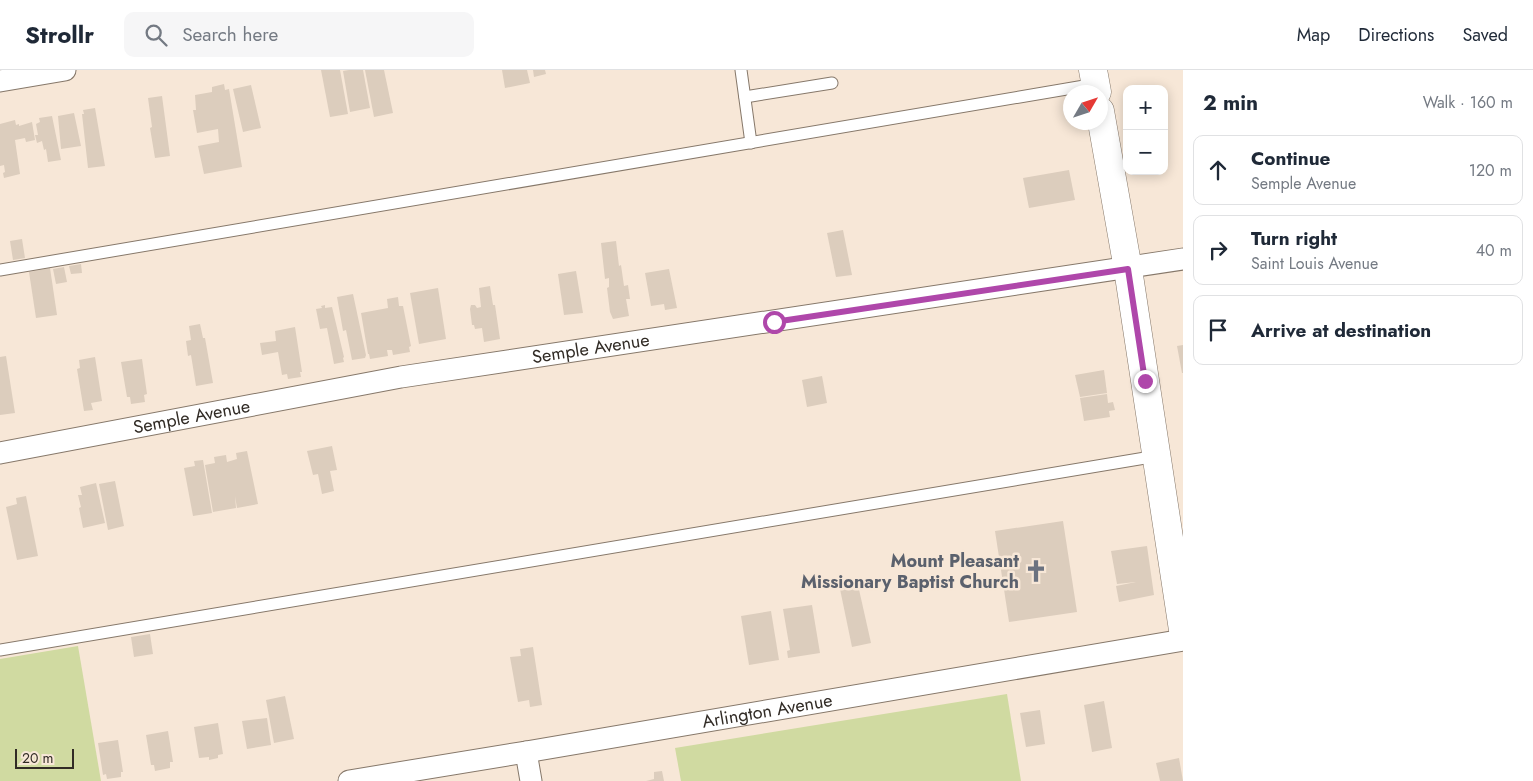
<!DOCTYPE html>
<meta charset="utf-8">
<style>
body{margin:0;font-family:Jost,sans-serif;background:#f6f6f7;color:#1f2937}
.controls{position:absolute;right:15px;top:15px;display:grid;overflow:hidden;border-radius:10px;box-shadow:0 2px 12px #0003}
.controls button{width:45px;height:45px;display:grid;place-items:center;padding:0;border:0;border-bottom:1px solid #e0e1e3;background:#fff;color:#1f2937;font:25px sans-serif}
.compass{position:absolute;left:1063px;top:15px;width:45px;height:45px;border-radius:50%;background:#fff;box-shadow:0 2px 12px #0003;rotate:51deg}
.scale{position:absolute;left:15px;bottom:12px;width:59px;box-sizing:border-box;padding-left:5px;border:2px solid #312b25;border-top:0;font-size:14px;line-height:18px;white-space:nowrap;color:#312b25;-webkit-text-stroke:4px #f7e7d7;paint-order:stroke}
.stop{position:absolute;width:15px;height:15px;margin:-11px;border:4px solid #af47aa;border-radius:50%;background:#fff}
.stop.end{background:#af47aa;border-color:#fff;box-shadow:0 1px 5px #0008}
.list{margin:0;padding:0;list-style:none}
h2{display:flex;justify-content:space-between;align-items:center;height:65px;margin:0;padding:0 20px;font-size:21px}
h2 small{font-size:16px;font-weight:400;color:#747a83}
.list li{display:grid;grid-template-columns:32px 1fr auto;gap:15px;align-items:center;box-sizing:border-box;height:70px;margin:0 10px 10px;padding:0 10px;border:1px solid #e0e1e3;border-radius:10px}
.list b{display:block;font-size:19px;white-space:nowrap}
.list p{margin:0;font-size:16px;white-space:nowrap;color:#747a83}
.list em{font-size:16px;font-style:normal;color:#747a83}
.icon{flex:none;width:28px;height:28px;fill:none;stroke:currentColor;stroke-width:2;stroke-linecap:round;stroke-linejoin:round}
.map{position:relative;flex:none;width:1183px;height:711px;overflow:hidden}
header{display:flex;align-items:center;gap:30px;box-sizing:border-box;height:70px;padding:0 25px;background:#fff;border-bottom:1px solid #e0e1e3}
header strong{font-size:24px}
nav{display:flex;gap:28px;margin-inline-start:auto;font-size:18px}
.search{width:350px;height:45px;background:#f6f6f7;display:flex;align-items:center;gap:12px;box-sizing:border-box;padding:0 18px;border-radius:10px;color:#747a83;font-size:19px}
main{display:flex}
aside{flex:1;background:#fff}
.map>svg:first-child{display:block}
.green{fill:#d0daa1}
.building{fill:#dccdbd}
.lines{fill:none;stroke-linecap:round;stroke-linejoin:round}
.lane-casing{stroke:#86786a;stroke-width:13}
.street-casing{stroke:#86786a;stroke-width:23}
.secondary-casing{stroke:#86786a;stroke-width:29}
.lane{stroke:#fff;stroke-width:11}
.street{stroke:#fff;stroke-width:21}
.secondary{stroke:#fff;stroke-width:28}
.route{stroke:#af47aa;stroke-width:6}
.labels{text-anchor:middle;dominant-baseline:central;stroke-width:5;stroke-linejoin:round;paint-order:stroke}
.street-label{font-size:18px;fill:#312b25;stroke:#f7e7d7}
.worship-label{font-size:18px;font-weight:bold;fill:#5b616d;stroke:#f7e7d7;text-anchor:end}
</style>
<header>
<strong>Strollr</strong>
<div class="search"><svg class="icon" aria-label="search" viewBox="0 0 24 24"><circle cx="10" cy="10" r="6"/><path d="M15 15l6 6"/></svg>Search here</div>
<nav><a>Map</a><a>Directions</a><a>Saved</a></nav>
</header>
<main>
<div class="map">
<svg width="1183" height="711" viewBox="0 0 1183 711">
<rect width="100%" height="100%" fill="#f7e7d7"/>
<g class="green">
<path d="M78 576 101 711H0V589Z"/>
<path d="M1007 624 1021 711H681L675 678Z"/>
</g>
<g class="building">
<path d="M321 0H340L348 44 330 47Z"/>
<path d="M349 0H363L370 38 350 42 343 1Z"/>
<path d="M365 0H384L393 43 374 47Z"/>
<path d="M502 0H527L530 13 505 18Z"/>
<path d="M533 0H545L546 4 534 7Z"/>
<path d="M224 14 225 20 229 19 242 97 204 104 198 76 219 72 218 59 197 63 193 40H196L195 25 212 22V17Z"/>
<path d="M251 15 261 58 243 62 233 19Z"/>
<path d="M162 26 170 86 155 88 150 58 152 57 148 28Z"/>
<path d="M95 38 105 96 88 98 82 44H84L83 40Z"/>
<path d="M74 43 81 76 61 79 58 46Z"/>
<path d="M52 46 61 90 48 92 46 79 44 80 42 71 37 73 35 65H38L36 54 40 52 39 48Z"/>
<path d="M15 50 16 55 19 54V56L32 52 35 70 26 72 25 68 15 70 20 104 4 108 3 103 5 102 4 95 0 96V54Z"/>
<path d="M1069 100 1075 130 1029 138 1023 108Z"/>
<path d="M843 160 852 205 836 207 827 163Z"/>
<path d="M22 169 25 188 13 190 10 171Z"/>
<path d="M616 171 619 196 621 195 624 216 628 215 630 229H626L629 246 613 249 610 242 607 218 609 217V208L605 209 601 173Z"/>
<path d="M81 194 82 203 71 204 69 196Z"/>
<path d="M64 197 67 212 56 214 53 199Z"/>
<path d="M50 198 57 245 36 248 29 202Z"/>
<path d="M669 199 677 238 665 240 664 234 651 236 645 203Z"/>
<path d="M576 201 583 243 564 245 558 204Z"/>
<path d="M490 216 493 235H495L500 269 484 272 482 258 475 259 474 255H472L470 239 471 235H475L477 238 481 237 479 218Z"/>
<path d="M438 218 446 269 419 274 410 223Z"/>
<path d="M353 224 366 285 365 288 352 290 346 260 343 261 337 227Z"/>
<path d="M398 227 399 236H403L411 276 409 277 410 282 393 285 392 280H387L388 286 370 289 369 284H368L361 243 388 238 387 229Z"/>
<path d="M325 235V238L332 237 344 287 343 288 344 292 334 294 327 258 320 259 316 239 322 238 321 236Z"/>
<path d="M200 254 203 268H205L213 313 196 316 191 285 188 286 186 271 191 270 189 256Z"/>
<path d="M295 257 302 302H300L301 307 288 309 287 304 282 305 278 282 262 285 260 273 276 271 275 261Z"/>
<path d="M1183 275V303H1182L1177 276Z"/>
<path d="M6 286 15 343 0 345V287Z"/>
<path d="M95 287 102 331 91 333 93 340 84 341 77 299 80 298 79 290Z"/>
<path d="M142 289 147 324 144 325 145 332 131 334 130 327H127L121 292Z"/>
<path d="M1104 300 1107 323 1080 327 1075 305Z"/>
<path d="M822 306 827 333 807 337 802 310Z"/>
<path d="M1107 324 1108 333 1113 332 1115 340 1109 341 1110 347 1084 351 1080 328Z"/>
<path d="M332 376 337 400 330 401 334 421 322 424 318 404 313 405 307 381Z"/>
<path d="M247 381 258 434 237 438 235 426 236 438 213 442 205 395 215 393 214 387 226 385 227 392 237 389 236 383Z"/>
<path d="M203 390 212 443 193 446 184 398 195 396 194 391Z"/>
<path d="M115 411 124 456 108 460 99 414Z"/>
<path d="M96 413 105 453 83 458 79 438 81 437 78 425H82L80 417Z"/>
<path d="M26 426 38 486 17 490 6 437 17 434 16 428Z"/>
<path d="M1063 451 1077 542 1009 552 995 461Z"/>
<path d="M1147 476 1154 525 1119 532 1116 516 1136 512 1117 514 1111 481Z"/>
<path d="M858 515 871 573 852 577 840 519Z"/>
<path d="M812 535 820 583 788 588 787 581 790 580 783 539Z"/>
<path d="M771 541 779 590 749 595 741 546Z"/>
<path d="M150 564 153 584 134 587 131 567Z"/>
<path d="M533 577 542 635 530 637 529 630 518 632 510 587 521 586 520 579Z"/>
<path d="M285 626 294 669 274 673 266 630Z"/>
<path d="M1104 631 1112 678 1092 682 1084 635Z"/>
<path d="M1040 640 1045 674 1026 677 1020 643Z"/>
<path d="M267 648 271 675 247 679 242 651Z"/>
<path d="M218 653 223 684 218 685V688L209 690V687L199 688 194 657Z"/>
<path d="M168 661 173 692H170V698L155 701 154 695H151L146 665Z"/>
<path d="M118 670 123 702H121V707L107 709 106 704 103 705 98 673Z"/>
<path d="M1179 688 1183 711H1160L1156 693Z"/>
<path d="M662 701 664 711H646L654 709V702Z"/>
</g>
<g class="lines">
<defs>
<g id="lane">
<path d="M741 0 751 73"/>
<path d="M745 27 832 13"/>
<path d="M0 200 1096 14"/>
<path d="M0 580 1157 386"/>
</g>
<g id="street">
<path d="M0 11 65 0"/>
<path id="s1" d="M0 383 401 307 1183 189"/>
<path d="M526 682 531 711"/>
<path id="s2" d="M349 711 526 682 1183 570"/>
</g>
<g id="secondary">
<path d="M1093 0 1097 22"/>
<path d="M1100 41 1128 199 1183 560"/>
</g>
</defs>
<use href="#lane" class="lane-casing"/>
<use href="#street" class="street-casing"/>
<use href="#secondary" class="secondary-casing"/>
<use href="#lane" class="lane"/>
<use href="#street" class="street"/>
<use href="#secondary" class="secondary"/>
</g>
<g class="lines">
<path class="route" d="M774 252 1128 199 1145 311"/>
</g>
<defs>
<symbol id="church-bare" viewBox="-9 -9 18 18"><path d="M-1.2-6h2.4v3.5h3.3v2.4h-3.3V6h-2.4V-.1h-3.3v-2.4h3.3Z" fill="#6b7280" stroke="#f7e7d7" stroke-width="2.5" paint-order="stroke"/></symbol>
</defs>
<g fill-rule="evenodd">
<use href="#church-bare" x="1020" y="485" width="32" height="32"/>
</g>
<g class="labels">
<g class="street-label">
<text stroke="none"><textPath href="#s1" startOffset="600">Semple Avenue</textPath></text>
<text stroke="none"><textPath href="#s1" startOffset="195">Semple Avenue</textPath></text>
<text stroke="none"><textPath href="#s2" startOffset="424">Arlington Avenue</textPath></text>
</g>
<g class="worship-label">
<text x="1019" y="491">Mount Pleasant<tspan x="1019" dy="21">Missionary Baptist Church</tspan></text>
</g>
</g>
</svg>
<div class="controls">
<button>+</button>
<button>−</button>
</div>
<svg class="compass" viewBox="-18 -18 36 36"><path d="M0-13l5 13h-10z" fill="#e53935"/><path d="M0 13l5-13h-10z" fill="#747a83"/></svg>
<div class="scale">20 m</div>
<div class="stop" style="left:774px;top:252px"></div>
<div class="stop end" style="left:1145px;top:311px"></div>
</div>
<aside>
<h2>2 min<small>Walk · 160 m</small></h2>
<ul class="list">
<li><svg class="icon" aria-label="ahead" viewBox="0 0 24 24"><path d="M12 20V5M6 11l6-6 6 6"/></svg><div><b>Continue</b><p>Semple Avenue</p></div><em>120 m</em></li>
<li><svg class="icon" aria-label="right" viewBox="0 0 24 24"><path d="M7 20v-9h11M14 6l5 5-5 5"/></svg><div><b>Turn right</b><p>Saint Louis Avenue</p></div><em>40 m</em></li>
<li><svg class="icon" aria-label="arrive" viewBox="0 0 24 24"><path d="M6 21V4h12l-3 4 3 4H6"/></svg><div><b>Arrive at destination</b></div></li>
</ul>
</aside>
</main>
